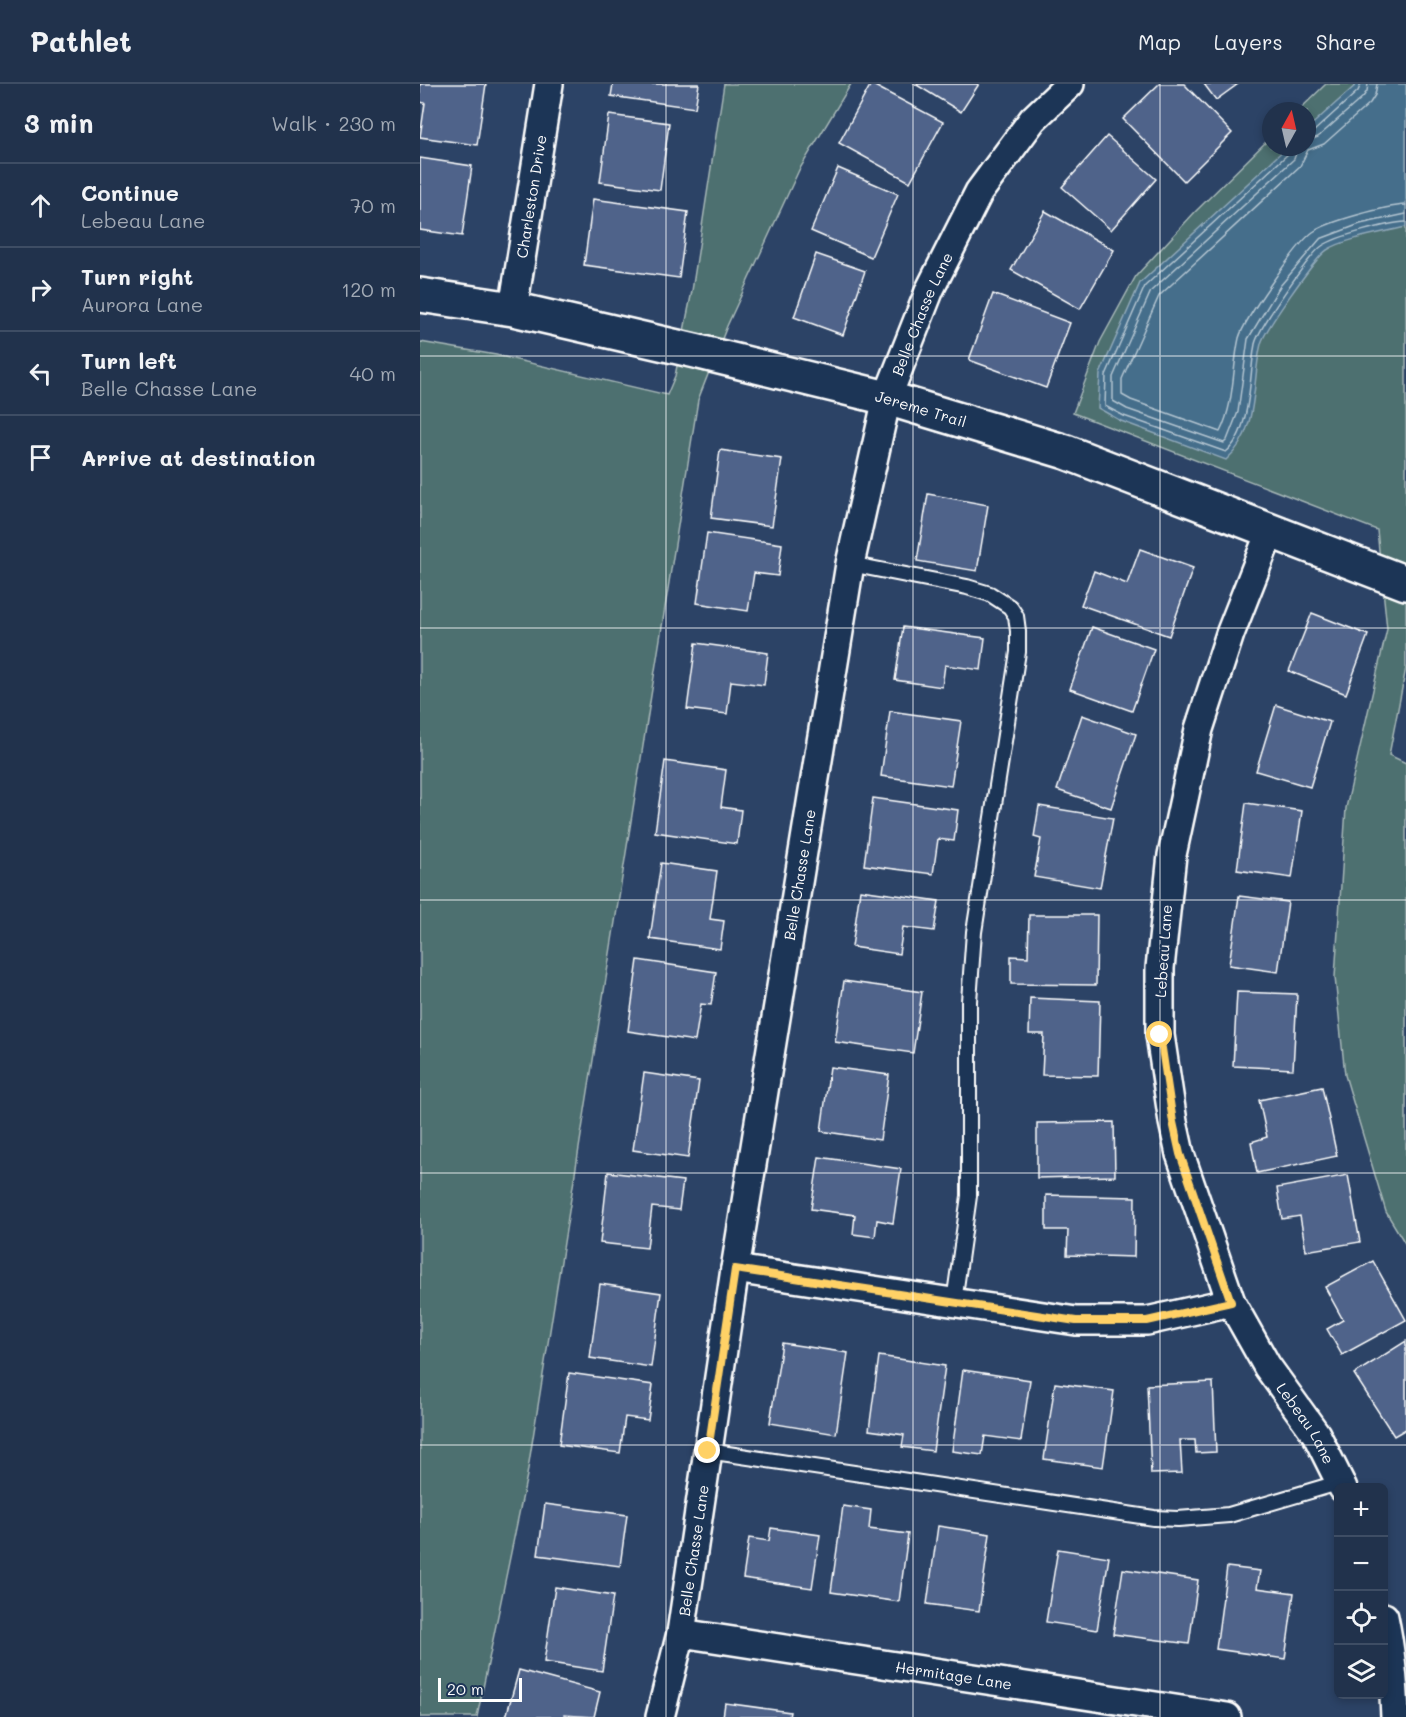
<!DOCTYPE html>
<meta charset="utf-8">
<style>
body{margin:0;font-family:Mali,sans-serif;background:#2d3e56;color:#f1f3f6}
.controls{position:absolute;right:18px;bottom:18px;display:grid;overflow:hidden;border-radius:9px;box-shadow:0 3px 9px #0003}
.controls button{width:54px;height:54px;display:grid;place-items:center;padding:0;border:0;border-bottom:2px solid #3e4d64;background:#21324c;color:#f1f3f6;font:30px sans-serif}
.compass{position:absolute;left:842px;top:18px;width:54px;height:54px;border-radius:50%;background:#21324c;box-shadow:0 3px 9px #0003;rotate:8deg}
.scale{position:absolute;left:18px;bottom:15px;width:84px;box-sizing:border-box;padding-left:6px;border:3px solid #fff;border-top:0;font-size:16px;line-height:21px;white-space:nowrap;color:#fff;-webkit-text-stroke:4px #1d3557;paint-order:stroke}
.stop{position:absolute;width:18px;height:18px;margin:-14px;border:4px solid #ffd166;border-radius:50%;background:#fff}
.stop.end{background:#ffd166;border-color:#fff;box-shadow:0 2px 6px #0008}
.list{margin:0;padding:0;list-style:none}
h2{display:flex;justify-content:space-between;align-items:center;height:78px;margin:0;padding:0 24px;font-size:26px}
h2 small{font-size:20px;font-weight:400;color:#a2aab5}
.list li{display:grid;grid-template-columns:39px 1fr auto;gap:18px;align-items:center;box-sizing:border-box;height:84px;padding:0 24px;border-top:2px solid #3e4d64}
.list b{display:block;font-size:22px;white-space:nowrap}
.list p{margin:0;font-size:20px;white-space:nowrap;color:#a2aab5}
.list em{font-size:20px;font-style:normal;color:#a2aab5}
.icon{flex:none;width:33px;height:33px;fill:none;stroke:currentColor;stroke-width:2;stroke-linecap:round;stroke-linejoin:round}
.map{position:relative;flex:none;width:986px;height:1633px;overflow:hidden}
header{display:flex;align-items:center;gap:36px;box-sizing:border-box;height:84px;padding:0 30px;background:#21324c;border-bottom:2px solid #3e4d64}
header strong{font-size:28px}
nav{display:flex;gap:33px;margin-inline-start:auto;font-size:21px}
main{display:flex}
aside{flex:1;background:#21324c}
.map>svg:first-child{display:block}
.green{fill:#4e6f6f;stroke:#a6b7b7;stroke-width:1.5}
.water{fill:#446e8b;stroke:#8fa8b9;stroke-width:1.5}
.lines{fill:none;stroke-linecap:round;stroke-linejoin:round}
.shore{stroke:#b4c5d1;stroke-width:1.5}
.building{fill:#4f648a;stroke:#fff;stroke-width:1.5}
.lane-casing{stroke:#fff;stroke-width:18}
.street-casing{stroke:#fff;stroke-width:32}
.secondary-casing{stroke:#fff;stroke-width:38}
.lane{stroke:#1d3557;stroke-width:14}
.street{stroke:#1d3557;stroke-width:27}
.secondary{stroke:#1d3557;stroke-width:33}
.route{stroke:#ffd166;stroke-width:8}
.grid{fill:none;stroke:#fff;stroke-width:1.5;stroke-opacity:0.55}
.labels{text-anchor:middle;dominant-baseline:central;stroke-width:4.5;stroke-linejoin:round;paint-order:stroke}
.street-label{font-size:15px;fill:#fff;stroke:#1d3557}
</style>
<header>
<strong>Pathlet</strong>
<nav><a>Map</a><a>Layers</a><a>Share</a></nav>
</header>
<main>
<aside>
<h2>3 min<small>Walk · 230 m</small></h2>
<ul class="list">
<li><svg class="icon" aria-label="ahead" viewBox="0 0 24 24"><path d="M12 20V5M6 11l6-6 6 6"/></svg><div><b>Continue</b><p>Lebeau Lane</p></div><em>70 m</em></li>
<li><svg class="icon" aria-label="right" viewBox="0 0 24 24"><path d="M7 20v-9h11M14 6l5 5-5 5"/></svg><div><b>Turn right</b><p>Aurora Lane</p></div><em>120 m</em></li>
<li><svg class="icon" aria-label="left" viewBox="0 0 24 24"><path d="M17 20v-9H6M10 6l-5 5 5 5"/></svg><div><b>Turn left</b><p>Belle Chasse Lane</p></div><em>40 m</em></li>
<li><svg class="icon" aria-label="arrive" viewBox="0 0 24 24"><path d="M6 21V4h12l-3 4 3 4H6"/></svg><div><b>Arrive at destination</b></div></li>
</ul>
</aside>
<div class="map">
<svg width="986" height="1633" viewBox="0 0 986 1633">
<rect width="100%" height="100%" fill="#2c4366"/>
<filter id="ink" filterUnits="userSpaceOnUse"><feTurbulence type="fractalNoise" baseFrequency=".0167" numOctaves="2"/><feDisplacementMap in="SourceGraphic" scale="12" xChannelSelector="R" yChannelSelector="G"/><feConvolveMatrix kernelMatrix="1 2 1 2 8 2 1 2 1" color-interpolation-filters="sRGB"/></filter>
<g filter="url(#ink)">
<g class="green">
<path d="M304 0H431L379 86 307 242 278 316 107 1391 57 1633H0V258L76 271 247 311 255 292 272 207Z"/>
<path d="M906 0H986V584L969 671 986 679V1161L966 1128 925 991 915 893 926 724 967 545 957 446 653 329 680 258 716 192 775 128 851 53V63H887V27H878Z"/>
</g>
<path class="water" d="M937 0H986V143C965 148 924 155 907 166 895 174 844 247 841 260 831 300 840 346 806 376L701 337 678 324 680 290 720 199 867 63H887V45Z"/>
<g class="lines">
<g class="shore">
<path d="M957 0 955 11 950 19 904 60 888 66 880 82 739 212 702 295V311L711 316 800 348C815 318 812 285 819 254 824 236 878 158 893 148 909 137 966 122 986 121"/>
<path d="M887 49 893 48 938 7 941 0"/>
<path d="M887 57 898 53 943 13 947 7 948 0"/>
<path d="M871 63 868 70 725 202 686 291 685 322 704 332 806 368C832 346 829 291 835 260 838 245 890 170 902 162 916 152 969 139 986 138"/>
<path d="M878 63 874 75 731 207 693 293V317L707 325 804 359 807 356 818 328 828 255 860 202 900 155 940 140 986 130"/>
</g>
</g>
<g class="building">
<path d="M0 0H66L57 61 0 53 5 19 0 18Z"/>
<path d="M193 0H279L275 24 191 12Z"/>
<path d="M451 0 523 38 490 98 419 59Z"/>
<path d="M495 0H559L541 28Z"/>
<path d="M739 0H764L812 49 764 97 703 35Z"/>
<path d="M784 0H818L796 16Z"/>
<path d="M189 31 249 39 240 106 180 98Z"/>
<path d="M687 52 736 95 691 146 642 103Z"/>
<path d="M0 74 52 82 42 152 0 146Z"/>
<path d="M418 84 478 110 451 173 391 147Z"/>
<path d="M173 115 268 128 259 194 164 181Z"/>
<path d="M625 127 694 166 660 225 591 186Z"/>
<path d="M396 170 445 187 423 251 374 233Z"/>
<path d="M573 210 650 239 626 304 549 276Z"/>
<path d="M300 366 362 375 352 442 291 434Z"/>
<path d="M508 410 568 421 557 487 497 477Z"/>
<path d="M287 449 362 460 358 492 334 489 328 527 277 519Z"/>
<path d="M720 465 773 484 749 552 661 521 674 487 707 500Z"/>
<path d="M892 529 948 551 926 610 869 587Z"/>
<path d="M483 543 565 554 561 586 525 581 522 603 475 596Z"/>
<path d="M672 543 734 565 712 627 650 605Z"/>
<path d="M276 559 348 569 344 601 311 597 307 630 267 625Z"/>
<path d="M856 621 910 638 890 703 836 687Z"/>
<path d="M470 627 541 637 531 702 461 692Z"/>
<path d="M662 631 716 650 691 724 637 706Z"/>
<path d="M245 677 306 686 301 723 321 726 317 760 235 748Z"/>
<path d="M453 714 538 726 534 757 518 755 513 790 444 781Z"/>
<path d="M826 719 882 727 872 794 817 786Z"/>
<path d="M619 722 693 734 680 804 614 793 621 755 614 753Z"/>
<path d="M241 779 297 787 290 835 304 837 300 865 230 855Z"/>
<path d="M440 806 519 817 514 847 483 843 479 870 432 863Z"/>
<path d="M819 812 868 818 858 888 809 881Z"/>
<path d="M609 831H677L676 901 591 900V872L608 873Z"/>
<path d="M218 876 296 888 291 921 281 920 275 957 208 947Z"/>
<path d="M424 897 502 908 493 969 415 958Z"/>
<path d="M817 908 877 910 873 985 813 982Z"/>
<path d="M610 914 680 917 678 992 622 991 624 950H609Z"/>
<path d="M410 983 469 991 460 1056 401 1047Z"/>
<path d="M224 989 279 997 268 1074 213 1066Z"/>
<path d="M902 1003 917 1072 837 1089 831 1058 847 1053 839 1016Z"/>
<path d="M694 1038 695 1092 617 1094V1039Z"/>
<path d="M399 1073 481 1085 473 1139 457 1136 455 1153 433 1150 435 1131 391 1125Z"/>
<path d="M188 1088 263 1097 259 1126 232 1123 227 1164 180 1159Z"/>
<path d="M928 1091 940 1158 886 1167 880 1132 862 1135 857 1104Z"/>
<path d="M626 1111 715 1113 714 1173 647 1171 648 1146H626Z"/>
<path d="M953 1177 986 1236 922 1271 907 1245 923 1236 905 1203Z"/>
<path d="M180 1200 241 1209 231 1283 170 1274Z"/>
<path d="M986 1257V1345L974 1352 934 1290Z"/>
<path d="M362 1259 428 1269 416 1350 350 1339Z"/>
<path d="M459 1272 525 1282 513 1367 482 1363 484 1351 449 1346Z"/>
<path d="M543 1286 610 1296 601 1357 565 1352 562 1371 532 1367Z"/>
<path d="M149 1289 233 1301 228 1336 205 1333 200 1369 139 1361Z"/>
<path d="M793 1298 796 1368 776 1369 775 1356H760L762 1389 731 1390 727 1301Z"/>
<path d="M635 1299 694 1307 683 1383 624 1375Z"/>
<path d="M125 1420 207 1431 200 1482 118 1471Z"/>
<path d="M423 1422 451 1426 449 1445 488 1450 479 1518 411 1508Z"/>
<path d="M518 1442 570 1450 559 1527 507 1520Z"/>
<path d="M351 1444 400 1451 392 1504 323 1494 329 1454 349 1457Z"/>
<path d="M638 1465 689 1473 677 1546 626 1538Z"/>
<path d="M807 1483 840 1487 837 1504 874 1509 865 1575 796 1565Z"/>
<path d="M703 1485 778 1496 769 1560 693 1550Z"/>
<path d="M135 1503 193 1512 182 1587 124 1578Z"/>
<path d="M99 1586 180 1608 174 1633 144 1631V1633H86Z"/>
<path d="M305 1619 370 1628 369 1633H303Z"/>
</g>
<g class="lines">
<defs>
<g id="lane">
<path d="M430 480 547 503 570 510 590 523 596 532 598 547V568L554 848 549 917V1112L534 1218"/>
<path d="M288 1367 734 1434 758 1435 809 1431 921 1398"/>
</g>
<g id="street">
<path id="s1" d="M93 225 129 0"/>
<path id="s2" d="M850 448 810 550 779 645 752 771 740 884V951L753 1038 760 1070 811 1218 847 1282 896 1350 923 1404"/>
<path d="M315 1185 656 1237H727L811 1218"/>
<path d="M964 1533C971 1566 974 1599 975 1633"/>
<path id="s3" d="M261 1549 807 1633"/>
<path id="s4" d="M240 1633 261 1549 315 1185 430 480 467 314 510 205 559 108 613 35 650 0"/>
</g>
<g id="secondary">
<path id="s5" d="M0 211 93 225 275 267 467 314 646 368 986 499"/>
</g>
</defs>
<use href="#lane" class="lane-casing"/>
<use href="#street" class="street-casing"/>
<use href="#secondary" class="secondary-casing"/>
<use href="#lane" class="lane"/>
<use href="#street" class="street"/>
<use href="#secondary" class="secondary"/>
</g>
</g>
<g class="lines" filter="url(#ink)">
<path class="route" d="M288 1367 315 1185 656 1237H727L811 1218 760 1070 753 1038 740 951"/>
</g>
<path class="grid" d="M246 0V1633M493 0V1633M740 0V1633M0 272H986M0 544H986M0 816H986M0 1089H986M0 1361H986"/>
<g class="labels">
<g class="street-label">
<text stroke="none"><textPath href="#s1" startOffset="114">Charleston Drive</textPath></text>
<text stroke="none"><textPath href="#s4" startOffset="1430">Belle Chasse Lane</textPath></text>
<text stroke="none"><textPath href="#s5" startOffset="514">Jereme Trail</textPath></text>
<text stroke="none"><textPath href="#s4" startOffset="854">Belle Chasse Lane</textPath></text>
<text transform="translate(743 867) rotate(-86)">Lebeau Lane</text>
<text stroke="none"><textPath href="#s2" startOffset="939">Lebeau Lane</textPath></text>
<text stroke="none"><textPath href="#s4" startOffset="170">Belle Chasse Lane</textPath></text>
<text stroke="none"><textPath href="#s3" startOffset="276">Hermitage Lane</textPath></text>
</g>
</g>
</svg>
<div class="controls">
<button>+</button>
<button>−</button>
<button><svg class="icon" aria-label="locate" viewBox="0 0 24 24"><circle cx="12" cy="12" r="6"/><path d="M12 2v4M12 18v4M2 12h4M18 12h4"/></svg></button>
<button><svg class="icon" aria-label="layers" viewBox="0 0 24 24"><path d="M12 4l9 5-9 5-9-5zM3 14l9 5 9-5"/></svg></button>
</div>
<svg class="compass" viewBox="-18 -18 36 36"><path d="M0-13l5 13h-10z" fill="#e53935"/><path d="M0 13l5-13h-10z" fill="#a2aab5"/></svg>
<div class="scale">20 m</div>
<div class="stop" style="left:740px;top:951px"></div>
<div class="stop end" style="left:288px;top:1367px"></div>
</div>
</main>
